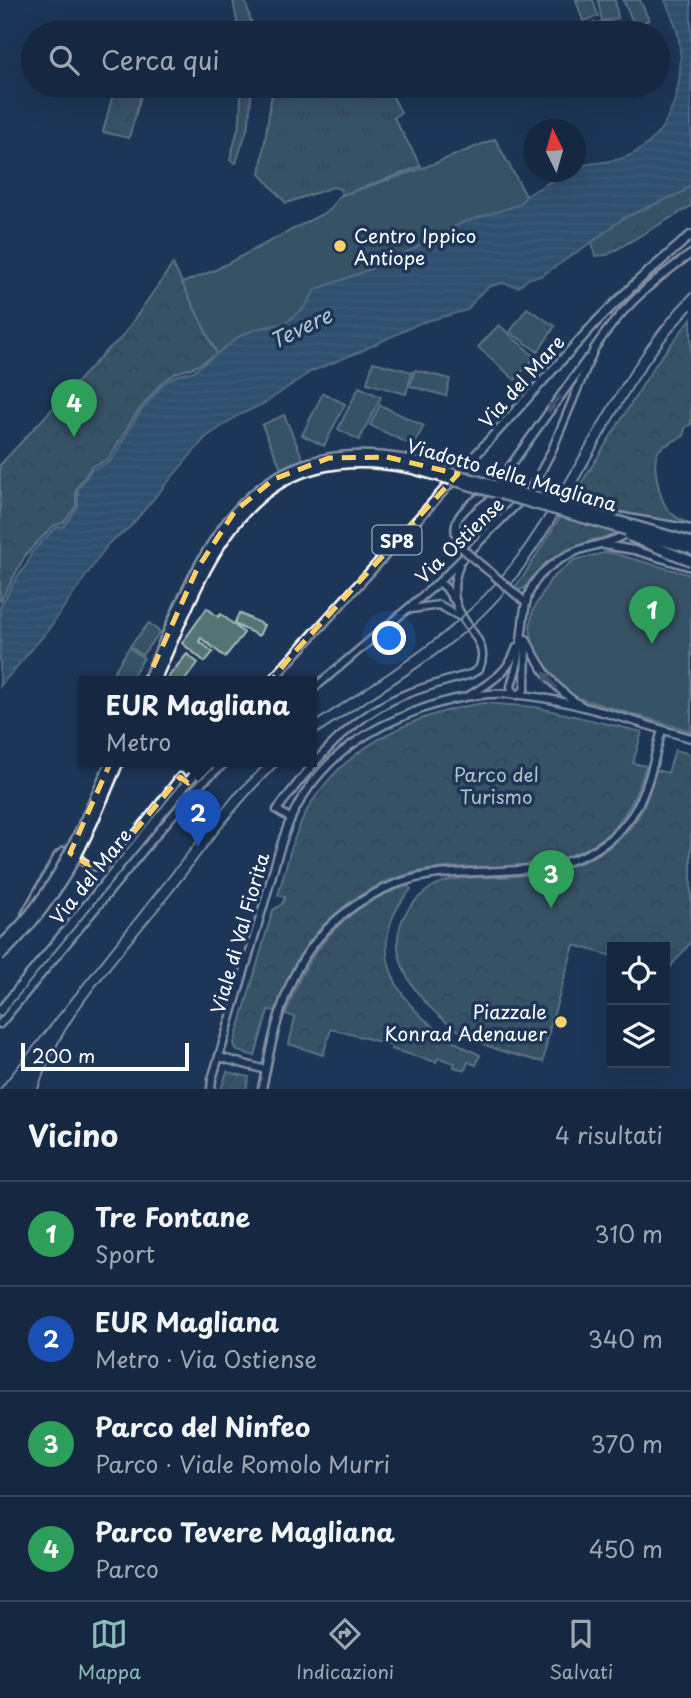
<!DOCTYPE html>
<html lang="it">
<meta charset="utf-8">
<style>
body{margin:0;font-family:"Playpen Sans",sans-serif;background:#23344c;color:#f1f3f6}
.controls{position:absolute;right:21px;bottom:21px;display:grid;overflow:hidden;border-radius:0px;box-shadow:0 7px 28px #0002}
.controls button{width:63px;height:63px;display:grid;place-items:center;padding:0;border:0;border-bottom:2px solid #35445a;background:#162841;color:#f1f3f6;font:35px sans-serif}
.compass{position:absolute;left:523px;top:119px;width:63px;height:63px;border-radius:50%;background:#162841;box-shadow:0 7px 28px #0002;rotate:355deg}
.scale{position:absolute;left:21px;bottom:18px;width:168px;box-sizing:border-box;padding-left:7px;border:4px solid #fff;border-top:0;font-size:19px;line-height:24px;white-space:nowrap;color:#fff;-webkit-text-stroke:5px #1d3557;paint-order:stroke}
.you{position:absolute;left:390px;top:639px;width:24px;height:24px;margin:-18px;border:5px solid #fff;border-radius:50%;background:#1a73e8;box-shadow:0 0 0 10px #1a73e833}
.badge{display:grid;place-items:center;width:46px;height:46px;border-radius:50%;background:#8bbbb9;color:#fff;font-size:23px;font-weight:700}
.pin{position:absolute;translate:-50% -58px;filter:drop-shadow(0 2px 4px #0008)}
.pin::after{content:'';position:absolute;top:37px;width:24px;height:21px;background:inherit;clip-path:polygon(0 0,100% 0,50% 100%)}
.popup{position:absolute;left:79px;top:676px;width:238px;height:91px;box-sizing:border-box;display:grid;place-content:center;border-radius:0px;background:#162841;filter:drop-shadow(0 2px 5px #0005);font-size:23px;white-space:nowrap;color:#9ea6b1}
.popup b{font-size:26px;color:#f1f3f6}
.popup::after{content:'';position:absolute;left:50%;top:100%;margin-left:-14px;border:14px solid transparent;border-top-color:#162841}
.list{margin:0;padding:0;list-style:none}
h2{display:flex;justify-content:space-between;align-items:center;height:91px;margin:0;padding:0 28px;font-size:30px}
h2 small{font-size:23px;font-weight:400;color:#9ea6b1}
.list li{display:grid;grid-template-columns:46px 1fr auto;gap:21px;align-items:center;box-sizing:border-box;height:105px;padding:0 28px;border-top:2px solid #35445a}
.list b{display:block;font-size:26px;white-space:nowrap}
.list p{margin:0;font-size:23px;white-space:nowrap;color:#9ea6b1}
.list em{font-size:23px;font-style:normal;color:#9ea6b1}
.icon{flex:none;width:38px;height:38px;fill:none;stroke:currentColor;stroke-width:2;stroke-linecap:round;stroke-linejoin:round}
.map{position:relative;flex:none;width:691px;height:1089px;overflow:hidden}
.search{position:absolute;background:#162841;box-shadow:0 7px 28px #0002;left:21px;right:21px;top:21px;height:77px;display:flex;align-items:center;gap:18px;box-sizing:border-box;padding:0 24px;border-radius:38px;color:#9ea6b1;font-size:26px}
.sheet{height:511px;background:#162841}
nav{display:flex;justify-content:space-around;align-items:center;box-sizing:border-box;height:98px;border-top:2px solid #35445a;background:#162841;font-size:19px;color:#9ea6b1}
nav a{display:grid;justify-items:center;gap:4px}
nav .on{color:#8bbbb9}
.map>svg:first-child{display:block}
.grass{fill:url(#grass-tufts);stroke:#aababa;stroke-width:2}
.forest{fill:url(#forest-crowns);stroke:#aababa;stroke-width:2}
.garden{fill:url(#garden-furrows);stroke:#aababa;stroke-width:2}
.pitch{fill:#547574;stroke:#aababa;stroke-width:2}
.water{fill:url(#water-rules);stroke:#8fa9ba;stroke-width:2}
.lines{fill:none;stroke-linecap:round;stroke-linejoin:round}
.secondary-tunnel{stroke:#344968;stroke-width:6;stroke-dasharray:6 3;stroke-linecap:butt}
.secondary-casing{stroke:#fff;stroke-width:11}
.primary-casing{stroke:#fff;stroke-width:12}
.highway-casing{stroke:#fff;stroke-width:13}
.secondary{stroke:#1d3557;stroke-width:6}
.primary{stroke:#1d3557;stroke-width:7}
.highway{stroke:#1d3557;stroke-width:8}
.rail{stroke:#fff;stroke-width:2}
.secondary-bridge-casing{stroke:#fff;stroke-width:11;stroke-linecap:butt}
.highway-bridge-casing{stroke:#fff;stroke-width:13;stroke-linecap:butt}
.secondary-bridge{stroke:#1d3557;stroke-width:6}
.highway-bridge{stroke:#1d3557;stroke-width:8}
.oneway{fill:#6c7c92}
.marked{fill:none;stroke:#ffd166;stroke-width:5;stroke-dasharray:14 9;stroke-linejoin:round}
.poi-dot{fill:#ffd166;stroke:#1d3557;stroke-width:2.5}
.labels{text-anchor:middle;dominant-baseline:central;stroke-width:7;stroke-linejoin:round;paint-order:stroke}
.shield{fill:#1d3557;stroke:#bbc2cd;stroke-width:2}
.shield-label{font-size:18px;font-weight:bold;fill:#fff}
.poi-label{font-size:19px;fill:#fff;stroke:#1d3557;text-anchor:start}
.street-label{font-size:19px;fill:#fff;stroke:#1d3557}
.park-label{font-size:19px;fill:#b2c1c0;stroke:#1d3557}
.water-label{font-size:21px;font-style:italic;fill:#b5c5d1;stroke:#1d3557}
</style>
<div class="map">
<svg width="691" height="1089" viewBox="0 0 691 1089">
<defs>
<pattern id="grass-tufts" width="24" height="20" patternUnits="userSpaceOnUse" patternTransform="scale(1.75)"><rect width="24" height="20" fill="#547574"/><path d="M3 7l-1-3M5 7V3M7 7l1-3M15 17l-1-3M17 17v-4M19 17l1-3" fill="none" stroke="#4f5c5c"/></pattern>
<pattern id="forest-crowns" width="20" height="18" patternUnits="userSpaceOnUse" patternTransform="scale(1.75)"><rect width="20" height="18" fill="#547574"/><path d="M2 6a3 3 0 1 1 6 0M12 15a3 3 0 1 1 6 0" fill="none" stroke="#4f5c5c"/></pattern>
<pattern id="garden-furrows" width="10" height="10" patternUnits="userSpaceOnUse" patternTransform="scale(1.75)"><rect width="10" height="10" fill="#547574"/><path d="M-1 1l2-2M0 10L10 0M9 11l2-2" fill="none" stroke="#4f5c5c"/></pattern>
<pattern id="water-rules" width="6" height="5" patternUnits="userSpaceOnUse" patternTransform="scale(1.75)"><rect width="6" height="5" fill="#456f8c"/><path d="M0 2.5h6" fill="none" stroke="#61859d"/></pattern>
</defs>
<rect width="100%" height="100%" fill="#1d3557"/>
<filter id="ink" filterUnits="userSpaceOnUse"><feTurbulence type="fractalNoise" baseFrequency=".0143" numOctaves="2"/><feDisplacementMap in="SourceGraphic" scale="14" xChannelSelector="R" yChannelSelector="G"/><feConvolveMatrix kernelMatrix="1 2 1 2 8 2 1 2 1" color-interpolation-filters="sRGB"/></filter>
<g filter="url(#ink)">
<g class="grass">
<path d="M233 0H245L254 33H239Z"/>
<path d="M232 86H252L249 123 236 163 230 160 240 121 241 93 237 95Z"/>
<path d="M273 86H302L308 94 315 97 337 86H387L401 112 394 118 421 166 343 195 340 189 333 187 286 203 260 174Z"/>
</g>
<g class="forest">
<path d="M114 90 141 96 129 138 103 132Z"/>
<path d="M691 184V206L607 255 595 256 592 242 623 218 683 192Z"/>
<path d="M173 264 217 354 194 367 176 373 162 382 136 414 108 460 92 466 76 489V506L63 523 53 526 26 554 0 602V465L105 352 121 338Z"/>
<path d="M691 319V387L689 389 691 393V424L685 428 684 436C677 440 665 444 659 450 650 460 660 500 668 510 674 517 682 521 691 525V527L630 526 616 537 595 539 564 552 546 563 525 588 519 590 515 587 524 575 657 362Z"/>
<path d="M484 703 535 707 642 732 633 763 646 766C624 843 578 864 502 867 479 867 455 866 432 869 353 881 298 936 276 1011L268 1010 255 1056 237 1051 234 1044 273 910 282 904 285 897 278 895C286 869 291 842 303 818 337 750 411 714 484 703Z"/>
<path d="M675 750 691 754V942L667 971 665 970V947H612V956L574 945 550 1027 543 1062C514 1055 484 1048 459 1031 410 999 366 934 429 889 447 876 474 878 496 877 551 876 614 863 642 810 649 797 651 783 656 770L668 773Z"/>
<path d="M408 886 411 889C351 958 413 1025 480 1055L476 1065 468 1062 465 1070 454 1067 455 1063 438 1058 436 1062 391 1049 392 1045 331 1029 323 1055 289 1044 295 1017 286 1014C304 954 346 903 408 886Z"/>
</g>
<path class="garden" d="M227 1072 249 1077 246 1089H221Z"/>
<g class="pitch">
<path d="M576 0H593L598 16 583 21Z"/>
<path d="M598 0H615L618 18 602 21Z"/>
<path d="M623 0H640L649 20 635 26Z"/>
<path d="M622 22 623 33H592L591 23Z"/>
<path d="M495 139 526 196 519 205 464 222 387 263 315 290 305 307 286 323 256 329 240 336 217 354 182 283 215 270 330 210 339 196 423 168Z"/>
<path d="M527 308 555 326 538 352 510 332Z"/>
<path d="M499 325 535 357 515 380 478 347Z"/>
<path d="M373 362 412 372 406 394 367 383Z"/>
<path d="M415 370 450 379 446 396 410 386Z"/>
<path d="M359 387 381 397 359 440 338 429Z"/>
<path d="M323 393 345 404 324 446 302 435Z"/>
<path d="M380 405 424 426 413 446 370 425Z"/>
<path d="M284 415 303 459 281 468 262 425Z"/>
<path d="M608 552 691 575V731L574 697 555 684 533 648 530 627 533 610 550 580 574 560Z"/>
<path d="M207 608 218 617 221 614 244 633 225 657 201 638 199 641 213 652 205 662 182 643Z"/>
<path d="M239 613 264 625 259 636 234 624Z"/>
<path d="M149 623 160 632 142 655 130 646Z"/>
<path d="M129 648 144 658 129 681H115L110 678Z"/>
<path d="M187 654 198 663 184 681H172L168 677Z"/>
</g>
<path class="water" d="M665 0H691V184L683 192 623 218 592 242 541 276 530 278 518 287 502 283 489 287 479 295 467 310 420 323 359 352 310 372 265 403 237 416 205 438 129 528 109 543 46 633 0 686V607L17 577 27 564 31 553 55 528 64 526 78 506V489L92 469 110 462 138 415 163 384 176 376 194 371 240 336 256 329 286 323 305 307 315 290 387 263 464 222 519 205 526 196 567 172H576V167C591 162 608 163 623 158 674 140 688 76 677 30 674 20 669 10 665 0Z"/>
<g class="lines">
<path class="secondary-tunnel" d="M659 528 687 535"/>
<defs>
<g id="secondary">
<path d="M687 535 691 536"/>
<path d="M604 545 634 550 691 567"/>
<path d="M462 548C444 521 466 508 485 493 493 488 499 480 506 472L587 359"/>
<path d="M475 560 496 577"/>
<path d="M439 582 446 588 453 599"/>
<path d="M511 590 525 602"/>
<path d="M411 609 439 605 459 616"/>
<path d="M526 639C541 668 553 689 582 706"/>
<path d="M312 690 439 582 523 498 536 481 552 450 594 349C618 312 654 279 691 254"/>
<path d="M470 695C491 682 509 672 517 647"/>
<path d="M515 695 511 687C513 676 518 666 519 655 527 607 518 580 570 554 587 545 606 545 622 536"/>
<path d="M516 695 523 692 525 686 526 641"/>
<path d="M291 819 277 810C311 765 346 721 399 697 422 687 447 681 471 674L479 669C496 631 437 622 459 566"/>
<path d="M75 856C83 862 89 868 99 866 119 863 165 795 180 777L188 783"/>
<path d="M0 1024 160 830 198 786 227 761"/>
<path d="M219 1057 266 1070"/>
<path d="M211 1089 212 1079C230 1022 246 964 263 907 272 877 279 844 292 816 312 775 344 745 384 725 417 709 453 696 490 694 550 691 633 722 691 738"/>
<path d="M262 1089C269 1053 277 1015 291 982 320 917 384 875 454 873 514 870 585 875 626 823 648 797 653 761 662 730"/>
</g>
<g id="primary">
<path d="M271 681 598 320 638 281 691 235"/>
<path d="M0 1011 205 761"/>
</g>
<g id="highway">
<path d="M611 516 691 530"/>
<path d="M26 915 59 856 64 852"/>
</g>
</defs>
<use href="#secondary" class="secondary-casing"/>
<use href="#primary" class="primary-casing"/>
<use href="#highway" class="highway-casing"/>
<use href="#secondary" class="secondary"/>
<use href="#primary" class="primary"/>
<use href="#highway" class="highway"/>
<g class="rail">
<path d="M312 724C389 672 459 634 516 558 579 473 616 370 691 293"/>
<path d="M312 737C382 688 459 651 513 582 580 497 616 389 691 310"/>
<path d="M0 1089 233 796 268 761"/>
<path d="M38 1089C62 1015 121 956 169 896 205 850 239 801 282 761"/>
</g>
<defs>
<g id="secondary-bridge">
<path d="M462 548 475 560"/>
<path d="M496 577 511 590"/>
</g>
<g id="highway-bridge">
<path d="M629 536 691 561"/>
<path d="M147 681C201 557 240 431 407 460L691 542"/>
<path d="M155 681C210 558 246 434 413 469L691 549"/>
<path d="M0 946C57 894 81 830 111 761"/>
<path d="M0 956C10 948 18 938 27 928 72 877 93 823 119 761"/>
</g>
</defs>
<use href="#secondary-bridge" class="secondary-bridge-casing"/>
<use href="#highway-bridge" class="highway-bridge-casing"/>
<use href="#secondary-bridge" class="secondary-bridge"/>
<use href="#highway-bridge" class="highway-bridge"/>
</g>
<defs><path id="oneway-solid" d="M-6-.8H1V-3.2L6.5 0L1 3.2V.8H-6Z" transform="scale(1.75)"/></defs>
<g class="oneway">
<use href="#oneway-solid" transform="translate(554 404) rotate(126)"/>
<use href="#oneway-solid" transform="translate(550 680) rotate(-129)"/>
</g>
</g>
<path d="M0 0H691V1089H0ZM387 457 458 474 292 655 188 783 180 777 108 863 88 865 70 853 197 569 235 511 274 479 329 458Z" fill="#1d3557" fill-opacity=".55" fill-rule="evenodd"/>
<path class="marked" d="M387 457 458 474 292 655 188 783 180 777 108 863 88 865 70 853 197 569 235 511 274 479 329 458Z"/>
<g class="poi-dot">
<circle cx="340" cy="246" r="7"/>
<circle cx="561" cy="1022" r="7"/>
</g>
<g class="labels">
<rect class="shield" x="372.5" y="525.5" width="49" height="29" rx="5"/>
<g class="shield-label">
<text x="397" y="540">SP8</text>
</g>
<g class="poi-label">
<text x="354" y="235">Centro Ippico<tspan x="354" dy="22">Antiope</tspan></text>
<text x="547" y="1011" text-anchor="end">Piazzale<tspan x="547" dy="22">Konrad Adenauer</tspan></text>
</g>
<g class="street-label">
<text transform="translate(521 381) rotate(-48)">Via del Mare</text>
<text transform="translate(512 474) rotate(16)">Viadotto della Magliana</text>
<text transform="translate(459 540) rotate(-44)">Via Ostiense</text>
<text transform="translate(90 876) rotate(-51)">Via del Mare</text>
<text transform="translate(239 933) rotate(-74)">Viale di Val Fiorita</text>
</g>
<g class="park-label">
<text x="496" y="774">Parco del<tspan x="496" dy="22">Turismo</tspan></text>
</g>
<g class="water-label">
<text transform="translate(300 327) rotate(-26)">Tevere</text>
</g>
</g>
</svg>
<div class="controls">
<button><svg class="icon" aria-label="locate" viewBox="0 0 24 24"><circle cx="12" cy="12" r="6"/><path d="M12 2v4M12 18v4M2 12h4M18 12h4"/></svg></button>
<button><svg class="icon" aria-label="layers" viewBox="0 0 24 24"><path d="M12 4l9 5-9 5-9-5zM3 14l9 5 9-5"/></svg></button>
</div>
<svg class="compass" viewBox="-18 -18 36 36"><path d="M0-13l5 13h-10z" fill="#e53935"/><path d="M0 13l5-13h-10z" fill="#9ea6b1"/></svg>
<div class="scale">200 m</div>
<div class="you"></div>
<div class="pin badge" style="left:652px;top:644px;background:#2e9e5b">1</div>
<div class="pin badge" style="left:198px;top:847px;background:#1a4fb4">2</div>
<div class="popup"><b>EUR Magliana</b>Metro</div>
<div class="pin badge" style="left:551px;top:908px;background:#2e9e5b">3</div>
<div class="pin badge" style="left:74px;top:437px;background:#2e9e5b">4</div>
<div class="search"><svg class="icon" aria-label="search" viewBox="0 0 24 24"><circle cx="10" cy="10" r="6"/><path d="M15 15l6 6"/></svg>Cerca qui</div>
</div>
<section class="sheet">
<h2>Vicino<small>4 risultati</small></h2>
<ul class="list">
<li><span class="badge" style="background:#2e9e5b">1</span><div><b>Tre Fontane</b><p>Sport</p></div><em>310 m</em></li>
<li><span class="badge" style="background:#1a4fb4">2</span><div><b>EUR Magliana</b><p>Metro · Via Ostiense</p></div><em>340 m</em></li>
<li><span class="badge" style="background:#2e9e5b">3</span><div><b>Parco del Ninfeo</b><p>Parco · Viale Romolo Murri</p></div><em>370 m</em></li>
<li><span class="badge" style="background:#2e9e5b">4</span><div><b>Parco Tevere Magliana</b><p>Parco</p></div><em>450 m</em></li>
</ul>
</section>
<nav>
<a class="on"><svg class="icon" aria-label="map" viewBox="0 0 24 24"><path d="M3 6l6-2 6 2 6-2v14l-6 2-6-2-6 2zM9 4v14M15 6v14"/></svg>Mappa</a>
<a><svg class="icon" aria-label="directions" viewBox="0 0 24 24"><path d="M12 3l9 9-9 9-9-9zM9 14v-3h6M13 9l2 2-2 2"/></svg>Indicazioni</a>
<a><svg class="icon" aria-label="saved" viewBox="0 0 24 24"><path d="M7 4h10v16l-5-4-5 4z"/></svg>Salvati</a>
</nav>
